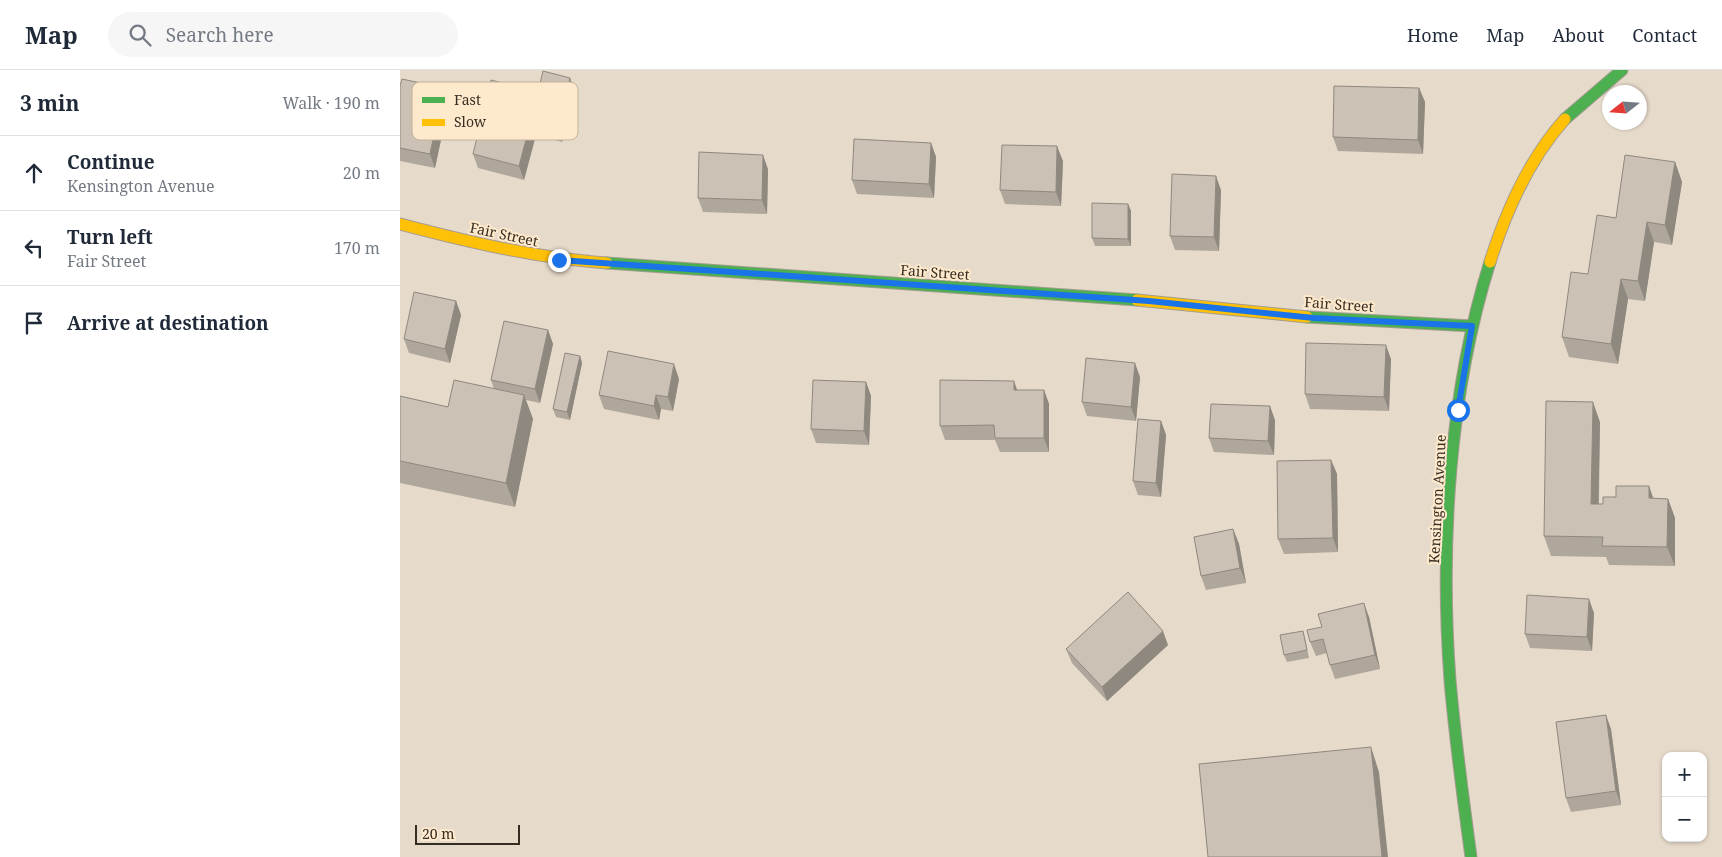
<!DOCTYPE html>
<meta charset="utf-8">
<style>
body{margin:0;font-family:"Noto Serif",serif;background:#f6f6f7;color:#1f2937}
.controls{position:absolute;right:15px;bottom:15px;display:grid;overflow:hidden;border-radius:10px;box-shadow:0 1px 4px #0004}
.controls button{width:45px;height:45px;display:grid;place-items:center;padding:0;border:0;border-bottom:1px solid #e0e1e3;background:#fff;color:#1f2937;font:25px sans-serif}
.compass{position:absolute;left:1202px;top:15px;width:45px;height:45px;border-radius:50%;background:#fff;box-shadow:0 1px 4px #0004;rotate:253deg}
.scale{position:absolute;left:15px;bottom:12px;width:105px;box-sizing:border-box;padding-left:5px;border:2px solid #352d22;border-top:0;font-size:14px;line-height:18px;white-space:nowrap;color:#352d22;-webkit-text-stroke:4px #fee9cc;paint-order:stroke}
.stop{position:absolute;width:15px;height:15px;margin:-11px;border:4px solid #1a73e8;border-radius:50%;background:#fff}
.stop.end{background:#1a73e8;border-color:#fff;box-shadow:0 1px 5px #0008}
.list{margin:0;padding:0;list-style:none}
h2{display:flex;justify-content:space-between;align-items:center;height:65px;margin:0;padding:0 20px;font-size:21px}
h2 small{font-size:16px;font-weight:400;color:#747a83}
.list li{display:grid;grid-template-columns:32px 1fr auto;gap:15px;align-items:center;box-sizing:border-box;height:75px;padding:0 20px;border-top:1px solid #e0e1e3}
.list b{display:block;font-size:19px;white-space:nowrap}
.list p{margin:0;font-size:16px;white-space:nowrap;color:#747a83}
.list em{font-size:16px;font-style:normal;color:#747a83}
.icon{flex:none;width:28px;height:28px;fill:none;stroke:currentColor;stroke-width:2;stroke-linecap:round;stroke-linejoin:round}
.map{position:relative;flex:none;width:1322px;height:787px;overflow:hidden}
header{display:flex;align-items:center;gap:30px;box-sizing:border-box;height:70px;padding:0 25px;background:#fff;border-bottom:1px solid #e0e1e3}
header strong{font-size:24px}
nav{display:flex;gap:28px;margin-inline-start:auto;font-size:18px}
.search{width:350px;height:45px;background:#f6f6f7;display:flex;align-items:center;gap:12px;box-sizing:border-box;padding:0 18px;border-radius:28px;color:#747a83;font-size:19px}
main{display:flex}
aside{flex:1;background:#fff}
.map>svg:first-child{display:block}
.lines{fill:none;stroke-linecap:round;stroke-linejoin:round}
.fast-casing{stroke:#a59c90;stroke-width:13}
.slow-casing{stroke:#a59c90;stroke-width:13}
.fast{stroke:#4caf50;stroke-width:11}
.slow{stroke:#ffc107;stroke-width:11}
.wall{fill:#afa79c}
.shaded-wall{fill:#8e887f}
.building{fill:#cbc2b5;stroke:#8e887f}
.route{stroke:#1a73e8;stroke-width:6}
.labels{text-anchor:middle;dominant-baseline:central;stroke-width:4;stroke-linejoin:round;paint-order:stroke}
.street-label{font-size:14px;fill:#352d22;stroke:#fee9cc}
.key{fill:#fee9cc;stroke:#c2b199;stroke-width:1}
.key-label{font-size:14px;fill:#352d22}
</style>
<header>
<strong>Map</strong>
<div class="search"><svg class="icon" aria-label="search" viewBox="0 0 24 24"><circle cx="10" cy="10" r="6"/><path d="M15 15l6 6"/></svg>Search here</div>
<nav><a>Home</a><a>Map</a><a>About</a><a>Contact</a></nav>
</header>
<main>
<aside>
<h2>3 min<small>Walk · 190 m</small></h2>
<ul class="list">
<li><svg class="icon" aria-label="ahead" viewBox="0 0 24 24"><path d="M12 20V5M6 11l6-6 6 6"/></svg><div><b>Continue</b><p>Kensington Avenue</p></div><em>20 m</em></li>
<li><svg class="icon" aria-label="left" viewBox="0 0 24 24"><path d="M17 20v-9H6M10 6l-5 5 5 5"/></svg><div><b>Turn left</b><p>Fair Street</p></div><em>170 m</em></li>
<li><svg class="icon" aria-label="arrive" viewBox="0 0 24 24"><path d="M6 21V4h12l-3 4 3 4H6"/></svg><div><b>Arrive at destination</b></div></li>
</ul>
</aside>
<div class="map">
<svg width="1322" height="787" viewBox="0 0 1322 787">
<rect width="100%" height="100%" fill="#e6daca"/>
<g class="lines">
<defs>
<g id="fast">
<path d="M1165 49 1222 0"/>
<path d="M207 193 737 230"/>
<path d="M907 247 1072 256"/>
<path d="M1071 787C1063 728 1055 669 1050 610 1040 475 1049 322 1090 192"/>
</g>
<g id="slow">
<path d="M0 154C69 172 136 188 207 193"/>
<path d="M1090 192C1106 141 1129 89 1165 49"/>
<path d="M737 230 907 247"/>
</g>
</defs>
<use href="#fast" class="fast-casing"/>
<use href="#slow" class="slow-casing"/>
<use href="#fast" class="fast"/>
<use href="#slow" class="slow"/>
</g>
<g class="wall">
<path d="M170 8 175 22 162 72 136 65 124 110 78 98 73 84 138 22Z"/>
<path d="M0 16 44 18 49 32 35 98 0 91Z"/>
<path d="M1019 18 1025 32 1023 84 938 81 933 67Z"/>
<path d="M531 73 536 87 534 128 457 124 452 110Z"/>
<path d="M663 91 661 136 605 134 600 120Z"/>
<path d="M1275 92 1282 112 1272 175 1254 172 1245 231 1228 229 1218 294 1169 287 1162 267 1188 204Z"/>
<path d="M368 99 367 144 303 142 298 128Z"/>
<path d="M821 120 819 181 775 180 770 166Z"/>
<path d="M728 134 731 141V176H695L692 168Z"/>
<path d="M56 231 61 245 50 293 9 283 4 269Z"/>
<path d="M148 260 153 274 140 333 126 330 133 349 115 437 0 413V326L48 337 94 319 91 310Z"/>
<path d="M180 286 182 293 170 350 156 347 153 339Z"/>
<path d="M991 289 989 341 910 339 905 324Z"/>
<path d="M740 307 736 351 687 346 682 332Z"/>
<path d="M279 309 273 341 261 339 259 350 204 339 199 325Z"/>
<path d="M466 312 471 326 469 375 416 373 411 359Z"/>
<path d="M617 320H644L649 334V382H600L595 370H545L540 356Z"/>
<path d="M875 350 874 385 814 382 809 368Z"/>
<path d="M761 351 766 365 761 427 738 425 733 411Z"/>
<path d="M1200 352 1199 434H1203L1216 427 1249 416 1253 428 1268 429 1275 448V496L1209 495 1206 487 1151 486 1144 466Z"/>
<path d="M931 390 937 404 938 482 884 484 878 469Z"/>
<path d="M833 459 839 474 846 513 806 520 801 506Z"/>
<path d="M1194 543 1192 581 1130 578 1125 564Z"/>
<path d="M969 547 980 599 935 609 930 595 927 583 916 586 910 572Z"/>
<path d="M903 561 905 568 909 588 887 592 884 585Z"/>
<path d="M768 575 707 631 672 593 666 579Z"/>
<path d="M1211 659 1221 735 1171 742 1166 728Z"/>
</g>
<g class="shaded-wall">
<path d="M170 8 175 22 162 72 157 58Z"/>
<path d="M44 18 49 32 35 98 30 84Z"/>
<path d="M1019 18 1025 32 1023 84 1018 70Z"/>
<path d="M131 51 136 65 124 110 119 96Z"/>
<path d="M531 73 536 87 534 128 529 114Z"/>
<path d="M657 76 663 91 661 136 656 122Z"/>
<path d="M363 85 368 99 367 144 362 130Z"/>
<path d="M1275 92 1282 112 1272 175 1265 155Z"/>
<path d="M816 106 821 120 819 181 814 167Z"/>
<path d="M728 134 731 141V176L728 169Z"/>
<path d="M1247 152 1254 172 1245 231 1238 211Z"/>
<path d="M1221 209 1228 229 1218 294 1211 274Z"/>
<path d="M56 231 61 245 50 293 45 279Z"/>
<path d="M148 260 153 274 140 333 135 319Z"/>
<path d="M986 275 991 289 989 341 984 327Z"/>
<path d="M180 286 182 293 170 350 167 342Z"/>
<path d="M735 293 740 307 736 351 731 337Z"/>
<path d="M274 294 279 309 273 341 268 327Z"/>
<path d="M614 311 619 325 614 320Z"/>
<path d="M466 312 471 326 469 375 464 361Z"/>
<path d="M644 320 649 334V382L644 368Z"/>
<path d="M124 325 133 349 115 437 106 413Z"/>
<path d="M256 325 261 339 259 350 254 336Z"/>
<path d="M1193 332 1200 352 1198 454 1191 434Z"/>
<path d="M870 336 875 350 874 385 868 371Z"/>
<path d="M761 351 766 365 761 427 756 413Z"/>
<path d="M931 390 937 404 938 482 933 468Z"/>
<path d="M1249 416 1256 436 1249 428Z"/>
<path d="M1268 429 1275 448V496L1267 477Z"/>
<path d="M833 459 839 474 846 513 840 498Z"/>
<path d="M1189 529 1194 543 1192 581 1187 567Z"/>
<path d="M964 533 969 547 980 599 975 585Z"/>
<path d="M763 561 768 575 707 631 702 617Z"/>
<path d="M1206 645 1211 659 1221 735 1216 721Z"/>
<path d="M971 677 979 702 988 787H982Z"/>
</g>
<g class="building">
<path d="M143 1 170 8 157 58 131 51 119 96 73 84 91 10 138 22Z"/>
<path d="M2 9 44 18 30 84 0 78V16Z"/>
<path d="M934 16 1019 18 1018 70 933 67Z"/>
<path d="M454 69 531 73 529 114 452 110Z"/>
<path d="M602 75 657 76 656 122 600 120Z"/>
<path d="M299 82 363 85 362 130 298 128Z"/>
<path d="M1225 85 1275 92 1265 155 1247 152 1238 211 1221 209 1211 274 1162 267 1171 202 1188 204 1197 145 1216 148Z"/>
<path d="M772 104 816 106 814 167 770 166Z"/>
<path d="M692 133 728 134V169L692 168Z"/>
<path d="M14 222 56 231 45 279 4 269Z"/>
<path d="M104 251 148 260 135 319 91 310Z"/>
<path d="M906 273 986 275 984 327 905 324Z"/>
<path d="M208 281 274 294 268 327 256 325 254 336 199 325Z"/>
<path d="M165 283 180 286 167 342 153 339Z"/>
<path d="M686 288 735 293 731 337 682 332Z"/>
<path d="M54 310 124 325 106 413 0 391V326L48 337Z"/>
<path d="M413 310 466 312 464 361 411 359Z"/>
<path d="M540 310 614 311V320H644V368H595L594 355 540 356Z"/>
<path d="M1146 331 1193 332 1191 434H1203V427H1216V416H1249V428L1268 429 1267 477 1202 476 1203 467 1144 466Z"/>
<path d="M811 334 870 336 868 371 809 368Z"/>
<path d="M738 349 761 351 756 413 733 411Z"/>
<path d="M931 390 933 468 878 469 877 391Z"/>
<path d="M833 459 840 498 801 506 794 467Z"/>
<path d="M728 522 763 561 702 617 666 579Z"/>
<path d="M1127 525 1189 529 1187 567 1125 564Z"/>
<path d="M964 533 975 585 930 595 923 569 910 572 907 560 922 557 918 544Z"/>
<path d="M903 561 907 580 884 585 880 565Z"/>
<path d="M1206 645 1216 721 1166 728 1156 652Z"/>
<path d="M971 677 982 787H808L799 694Z"/>
</g>
<g class="lines">
<path class="route" d="M159 190 749 231 914 248 1072 256 1058 340"/>
</g>
<g class="labels">
<g class="street-label">
<text transform="translate(104 164) rotate(12)">Fair Street</text>
<text transform="translate(535 202) rotate(4)">Fair Street</text>
<text transform="translate(939 234) rotate(4)">Fair Street</text>
<text transform="translate(1037 429) rotate(-87)">Kensington Avenue</text>
</g>
</g>
<rect x="12" y="12" width="166" height="58" rx="8" class="key"/>
<rect x="22" y="27" width="23" height="6" fill="#4caf50"/>
<rect x="22" y="49" width="23" height="7" fill="#ffc107"/>
<g class="key-label">
<text x="54" y="35">Fast</text>
<text x="54" y="57">Slow</text>
</g>
</svg>
<div class="controls">
<button>+</button>
<button>−</button>
</div>
<svg class="compass" viewBox="-18 -18 36 36"><path d="M0-13l5 13h-10z" fill="#e53935"/><path d="M0 13l5-13h-10z" fill="#747a83"/></svg>
<div class="scale">20 m</div>
<div class="stop" style="left:1058px;top:340px"></div>
<div class="stop end" style="left:159px;top:190px"></div>
</div>
</main>
